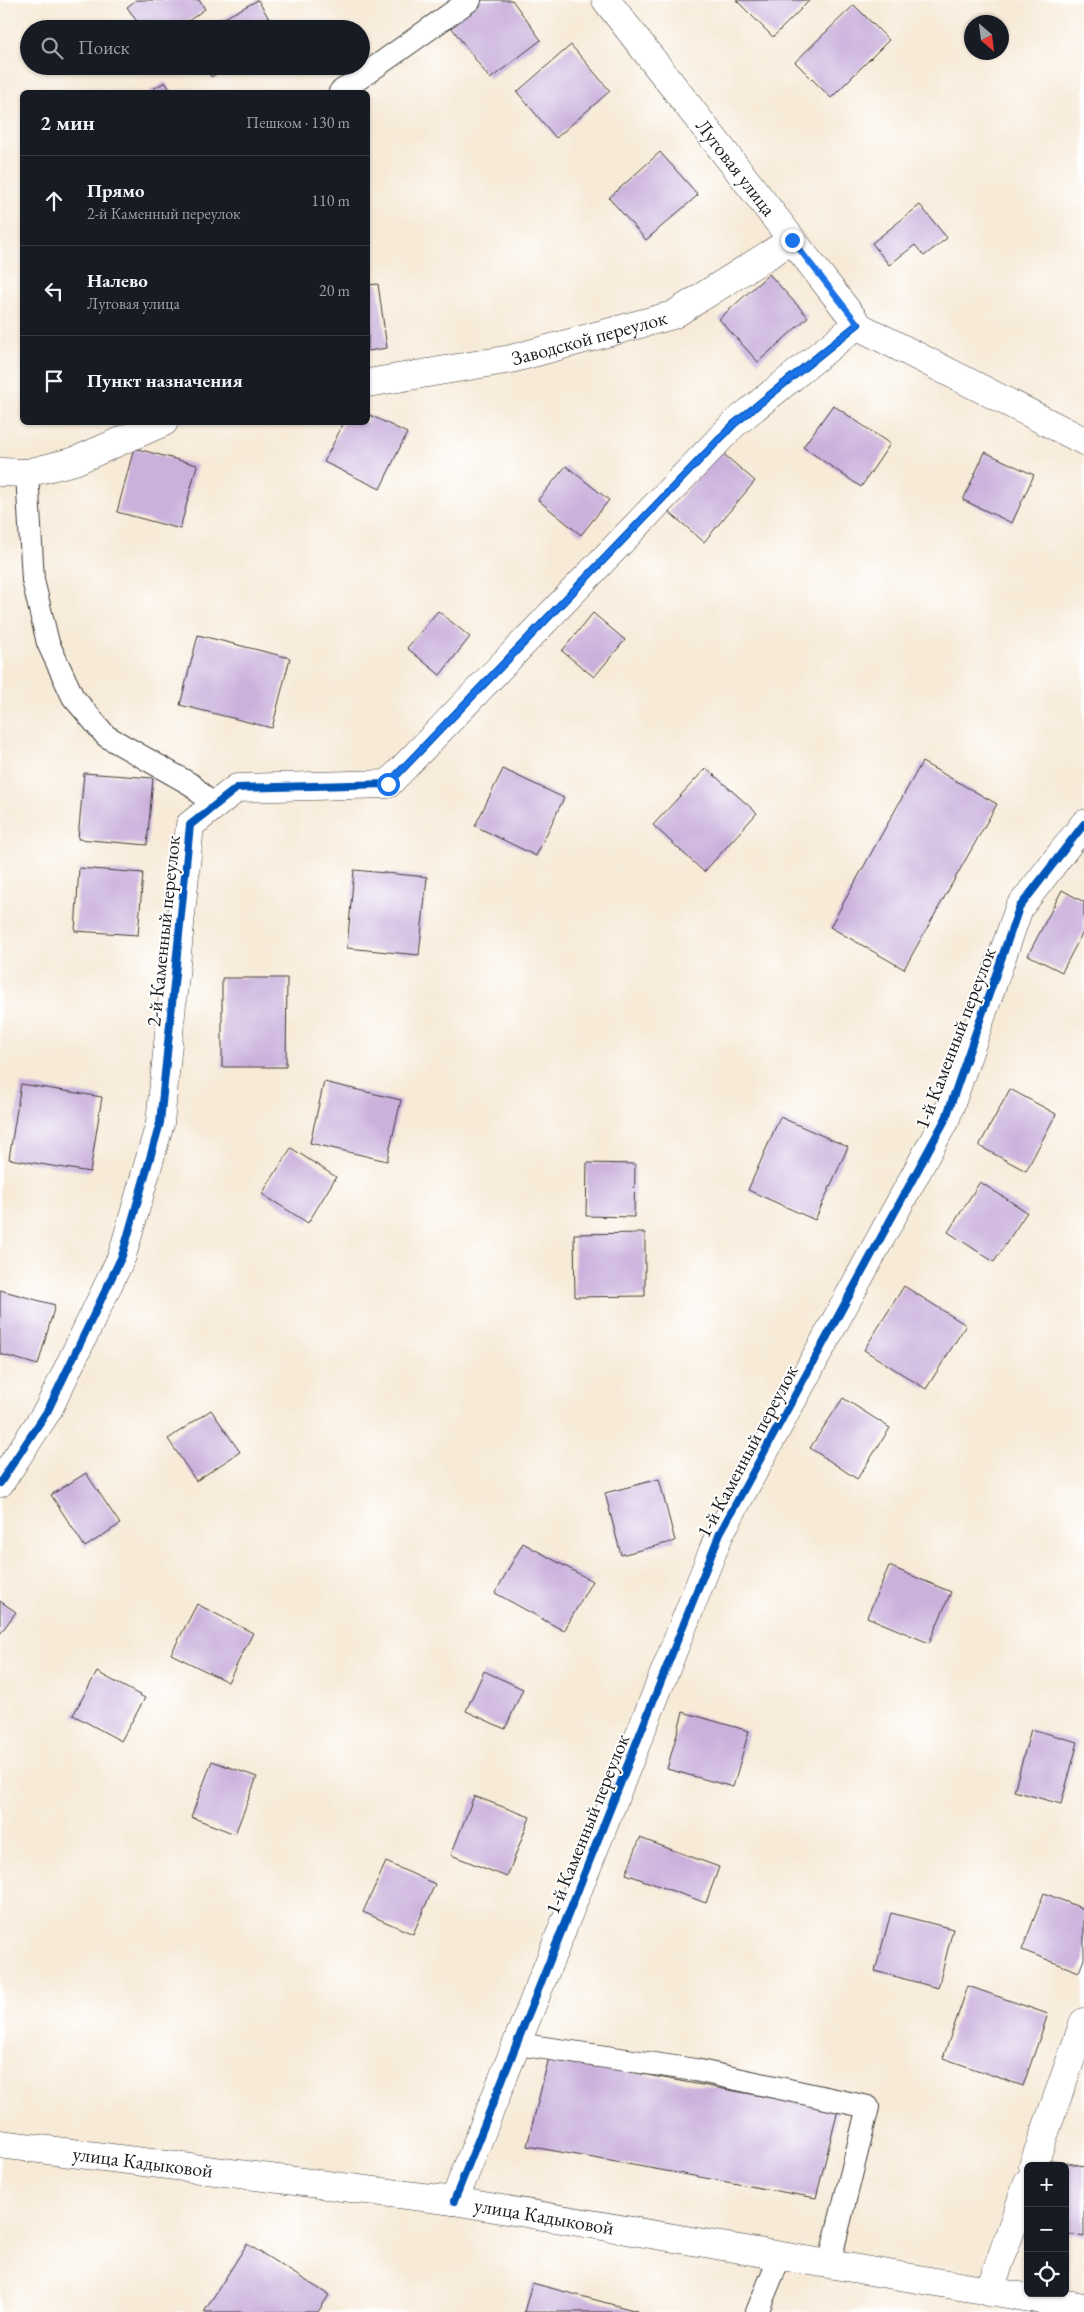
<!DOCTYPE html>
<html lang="ru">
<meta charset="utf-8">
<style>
body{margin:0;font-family:"EB Garamond",serif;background:#242831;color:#f1f3f6}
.controls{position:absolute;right:15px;bottom:15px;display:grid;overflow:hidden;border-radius:8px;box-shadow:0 1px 4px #0004}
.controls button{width:45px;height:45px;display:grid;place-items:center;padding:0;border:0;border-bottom:1px solid #363941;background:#171b24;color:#f1f3f6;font:25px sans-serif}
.compass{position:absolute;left:964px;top:15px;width:45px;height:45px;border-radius:50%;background:#171b24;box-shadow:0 1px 4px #0004;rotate:152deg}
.stop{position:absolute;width:15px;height:15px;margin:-11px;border:4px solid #1a73e8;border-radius:50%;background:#fff}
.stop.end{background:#1a73e8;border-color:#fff;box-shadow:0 1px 5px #0008}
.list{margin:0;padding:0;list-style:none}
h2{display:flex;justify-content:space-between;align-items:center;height:65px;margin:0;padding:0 20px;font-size:21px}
h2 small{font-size:16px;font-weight:400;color:#9ea1a6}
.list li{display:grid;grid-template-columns:32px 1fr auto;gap:15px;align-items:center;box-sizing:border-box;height:90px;padding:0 20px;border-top:1px solid #363941}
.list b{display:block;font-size:19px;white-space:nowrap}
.list p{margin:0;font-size:16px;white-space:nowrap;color:#9ea1a6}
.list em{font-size:16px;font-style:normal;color:#9ea1a6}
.icon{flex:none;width:28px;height:28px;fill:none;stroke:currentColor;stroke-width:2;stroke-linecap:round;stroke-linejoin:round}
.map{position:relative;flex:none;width:1084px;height:2312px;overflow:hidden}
.search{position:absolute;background:#171b24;box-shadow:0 1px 4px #0004;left:20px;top:20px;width:350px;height:55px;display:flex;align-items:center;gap:12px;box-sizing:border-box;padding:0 18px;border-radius:28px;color:#9ea1a6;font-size:19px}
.panel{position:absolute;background:#171b24;box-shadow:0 1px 4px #0004;left:20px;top:90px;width:350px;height:335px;border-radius:8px}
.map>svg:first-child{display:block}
.building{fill:#cab1dc}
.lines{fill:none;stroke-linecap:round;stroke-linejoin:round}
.service-casing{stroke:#3d3b38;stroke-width:24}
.minor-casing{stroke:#3d3b38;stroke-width:29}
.service{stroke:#fff;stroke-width:22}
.minor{stroke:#fff;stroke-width:28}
.cycleway-casing{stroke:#fff;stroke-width:11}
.cycleway{stroke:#0057b8;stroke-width:8}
.route{stroke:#1a73e8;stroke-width:6}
.labels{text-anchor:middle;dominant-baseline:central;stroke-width:4;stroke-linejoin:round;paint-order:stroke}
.street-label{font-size:20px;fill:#1c1c1c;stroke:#fff}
</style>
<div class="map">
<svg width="1084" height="2312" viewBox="0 0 1084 2312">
<rect width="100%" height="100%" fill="#fff"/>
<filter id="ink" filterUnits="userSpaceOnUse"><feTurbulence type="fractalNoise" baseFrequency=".02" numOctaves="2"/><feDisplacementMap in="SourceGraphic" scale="10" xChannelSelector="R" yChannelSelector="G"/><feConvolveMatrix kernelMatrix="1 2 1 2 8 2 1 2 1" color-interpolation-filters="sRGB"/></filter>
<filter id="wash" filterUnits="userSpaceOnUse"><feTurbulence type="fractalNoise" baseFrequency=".0096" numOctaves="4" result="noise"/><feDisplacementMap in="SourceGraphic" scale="20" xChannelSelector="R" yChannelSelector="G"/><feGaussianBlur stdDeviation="1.12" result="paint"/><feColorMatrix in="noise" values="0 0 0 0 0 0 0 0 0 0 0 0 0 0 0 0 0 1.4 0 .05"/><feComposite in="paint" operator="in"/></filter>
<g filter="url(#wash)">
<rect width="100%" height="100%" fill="#f7ead7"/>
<g id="blocks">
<g class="building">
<path d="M136 0H199L205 9 177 29H142L127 7Z"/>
<path d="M258 0 275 29H204Z"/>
<path d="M479 0H512L541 40 490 79 448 23Z"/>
<path d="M736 0H810L773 37Z"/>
<path d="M854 5 889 40 831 98 795 62Z"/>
<path d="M571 45 610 91 556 138 517 92Z"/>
<path d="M206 66H231L211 77Z"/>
<path d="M165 82 172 92H148Z"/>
<path d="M660 152 698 195 646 240 609 198Z"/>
<path d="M920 205 947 238 924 256 915 245 889 265 872 243Z"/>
<path d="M769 274 808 317 758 362 719 319Z"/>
<path d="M378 284 387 348 368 351V285Z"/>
<path d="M833 405 890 444 861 487 803 447Z"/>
<path d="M368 414 407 433 380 489 324 462 344 422H368Z"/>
<path d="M134 448 197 465 180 529 117 512Z"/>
<path d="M720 451 755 481 704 542 669 512Z"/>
<path d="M985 452 1034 475 1012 523 963 500Z"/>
<path d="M566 466 609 500 581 535 538 500Z"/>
<path d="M438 611 470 637 440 675 407 648Z"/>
<path d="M593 613 625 640 594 677 562 651Z"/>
<path d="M198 635 290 658 272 728 180 705Z"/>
<path d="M922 762 997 804 904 969 830 927Z"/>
<path d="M706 768 757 813 704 872 653 825Z"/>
<path d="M503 769 564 798 536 856 475 826Z"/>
<path d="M84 773 153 778 147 845 78 839Z"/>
<path d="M79 868 143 873 138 935 75 931Z"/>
<path d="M354 870 427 877 419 955 347 948Z"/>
<path d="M1062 890 1084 902V930L1062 972 1028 955Z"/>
<path d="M222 978H287L286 1067H222Z"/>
<path d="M324 1082 401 1100 387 1161 310 1143Z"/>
<path d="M21 1084 102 1097 90 1172 9 1159Z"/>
<path d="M1010 1089 1056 1114 1026 1171 979 1146Z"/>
<path d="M780 1117 848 1147 815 1220 748 1190Z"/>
<path d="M291 1148 336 1177 308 1223 262 1194Z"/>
<path d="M587 1163 635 1164 634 1217 586 1216Z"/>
<path d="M980 1182 1027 1212 994 1262 948 1232Z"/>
<path d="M645 1233V1296L575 1297 574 1234Z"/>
<path d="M904 1286 966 1325 926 1389 864 1350Z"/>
<path d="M0 1290 55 1305 38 1365 0 1354Z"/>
<path d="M843 1398 890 1428 857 1479 810 1448Z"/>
<path d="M211 1410 240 1452 196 1481 168 1439Z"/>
<path d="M86 1473 120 1524 85 1547 51 1495Z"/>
<path d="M659 1479 675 1541 621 1555 605 1493Z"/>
<path d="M523 1543 592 1581 564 1631 495 1593Z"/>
<path d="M889 1566 951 1592 929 1643 867 1617Z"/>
<path d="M0 1601 16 1612 0 1634Z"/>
<path d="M197 1604 253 1633 228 1682 171 1654Z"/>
<path d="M484 1671 523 1689 505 1729 466 1711Z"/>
<path d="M97 1672 145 1698 121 1741 73 1715Z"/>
<path d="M683 1712 749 1731 733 1787 667 1769Z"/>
<path d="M1031 1729 1078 1742 1061 1804 1014 1791Z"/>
<path d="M212 1761 257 1777 235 1834 191 1817Z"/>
<path d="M474 1796 530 1817 507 1877 451 1855Z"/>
<path d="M640 1838 719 1867 706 1903 626 1874Z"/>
<path d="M386 1862 435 1884 413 1934 363 1912Z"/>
<path d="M1044 1893 1084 1909V1959L1079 1972 1022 1950Z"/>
<path d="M891 1913 953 1929 938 1988 875 1971Z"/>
<path d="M968 1986 1048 2014 1023 2086 943 2058Z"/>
<path d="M549 2057 838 2110 816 2198 527 2146Z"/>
<path d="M1051 2160 1084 2166V2237L1065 2233V2166H1049Z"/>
<path d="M247 2244 329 2295 318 2312H204Z"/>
<path d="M532 2283 637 2311V2312H524Z"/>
</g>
</g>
</g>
<g filter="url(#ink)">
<use href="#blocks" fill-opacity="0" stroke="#3d3b38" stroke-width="1"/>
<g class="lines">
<defs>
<g id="service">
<path d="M340 92 470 0"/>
<path d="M27 473 33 580 48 643 73 697 106 736 192 785 213 806"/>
<path d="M517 2044 695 2070 868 2107 829 2264"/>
<path d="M757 2312 780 2256"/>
</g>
<g id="minor">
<path id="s1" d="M606 0 860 327 1084 441"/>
<path id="s2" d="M368 383 511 359 673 315 792 240"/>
<path d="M0 472 27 473 75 461 164 422"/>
<path d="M0 1483 48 1410 122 1256 160 1123 190 825 237 788 388 784 734 424 858 324"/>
<path id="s3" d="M0 2144 454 2201 1084 2307"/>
<path d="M1033 2166 1084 2022"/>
<path d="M454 2201 720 1533 946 1118 1019 908 1084 824"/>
<path d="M989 2292 1028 2182"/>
</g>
</defs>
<use href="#service" class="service-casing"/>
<use href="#minor" class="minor-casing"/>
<use href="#service" class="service"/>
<use href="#minor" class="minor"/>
<defs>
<g id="cycleway">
<path d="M0 1483 48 1410 122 1256 160 1123 190 825 237 788 388 784 734 424 858 324"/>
<path d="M454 2201 720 1533 946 1118 1019 908 1084 824"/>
</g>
</defs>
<use href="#cycleway" class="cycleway-casing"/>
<use href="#cycleway" class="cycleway"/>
</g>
</g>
<g class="lines" filter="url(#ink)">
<path class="route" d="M388 784 734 424 858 324 792 240"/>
</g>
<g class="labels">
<g class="street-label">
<text stroke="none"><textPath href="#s1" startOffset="212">Луговая улица</textPath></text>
<text stroke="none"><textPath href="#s2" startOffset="226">Заводской переулок</textPath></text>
<text transform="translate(163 931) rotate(-84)">2-й Каменный переулок</text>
<text transform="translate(955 1038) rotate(-69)">1-й Каменный переулок</text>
<text transform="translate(747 1451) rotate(-62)">1-й Каменный переулок</text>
<text transform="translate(587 1824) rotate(-68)">1-й Каменный переулок</text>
<text stroke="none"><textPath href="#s3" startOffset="144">улица Кадыковой</textPath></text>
<text stroke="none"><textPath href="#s3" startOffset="549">улица Кадыковой</textPath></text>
</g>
</g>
</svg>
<div class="controls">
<button>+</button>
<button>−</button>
<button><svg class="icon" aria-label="locate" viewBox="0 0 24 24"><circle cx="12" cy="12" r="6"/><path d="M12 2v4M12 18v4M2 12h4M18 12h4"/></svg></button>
</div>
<svg class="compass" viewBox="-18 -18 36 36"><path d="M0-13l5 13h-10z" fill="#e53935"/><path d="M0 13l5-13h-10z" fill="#9ea1a6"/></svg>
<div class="stop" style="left:388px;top:784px"></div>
<div class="stop end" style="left:792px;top:240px"></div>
<div class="search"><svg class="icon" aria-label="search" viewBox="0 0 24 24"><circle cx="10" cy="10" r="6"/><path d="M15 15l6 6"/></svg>Поиск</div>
<section class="panel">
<h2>2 мин<small>Пешком · 130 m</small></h2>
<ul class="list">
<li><svg class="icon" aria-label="ahead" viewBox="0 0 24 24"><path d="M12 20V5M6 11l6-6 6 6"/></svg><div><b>Прямо</b><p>2-й Каменный переулок</p></div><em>110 m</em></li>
<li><svg class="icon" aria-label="left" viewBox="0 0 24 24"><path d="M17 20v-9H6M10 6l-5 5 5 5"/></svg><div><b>Налево</b><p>Луговая улица</p></div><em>20 m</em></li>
<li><svg class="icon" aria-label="arrive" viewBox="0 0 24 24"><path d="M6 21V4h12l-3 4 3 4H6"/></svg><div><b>Пункт назначения</b></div></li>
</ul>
</section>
</div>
